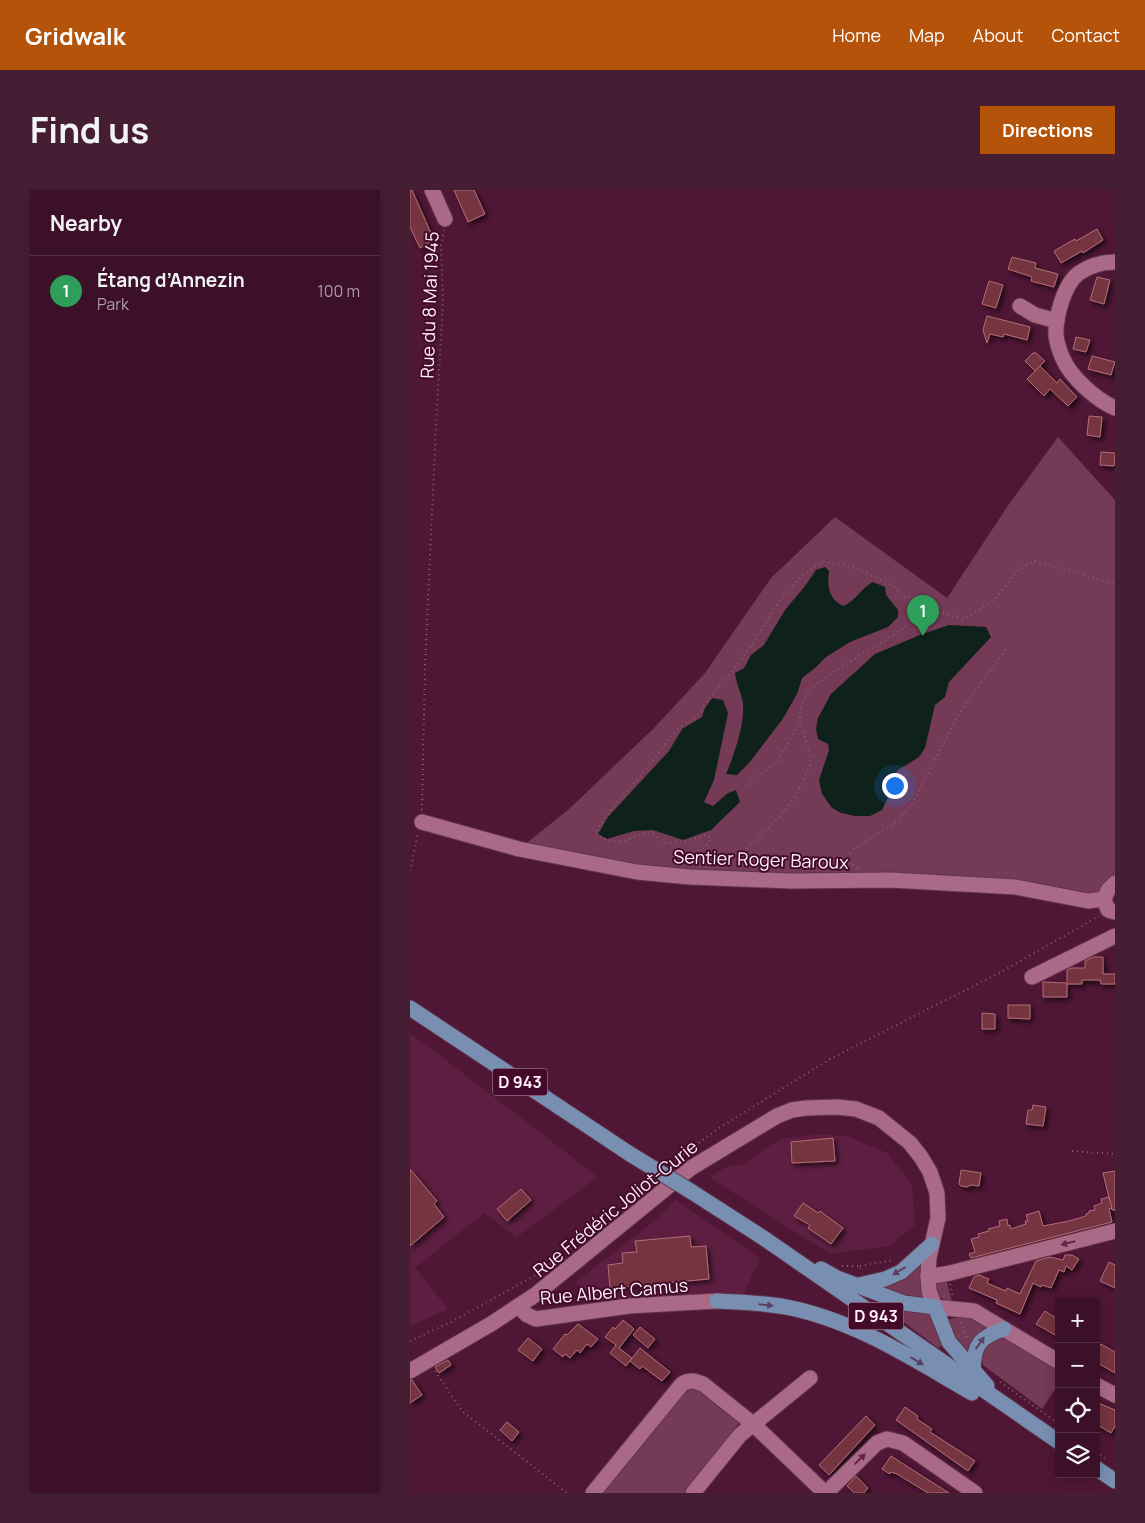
<!DOCTYPE html>
<meta charset="utf-8">
<style>
body{margin:0;font-family:Manrope,sans-serif;background:#461e34;color:#f1f3f6}
.controls{position:absolute;right:15px;bottom:15px;display:grid;overflow:hidden;border-radius:0px;box-shadow:0 2px 12px #0003}
.controls button{width:45px;height:45px;display:grid;place-items:center;padding:0;border:0;border-bottom:1px solid #543045;background:#3b1028;color:#f1f3f6;font:25px sans-serif}
.you{position:absolute;left:484px;top:595px;width:18px;height:18px;margin:-12px;border:4px solid #fff;border-radius:50%;background:#1a73e8;box-shadow:0 0 0 8px #1a73e833}
.badge{display:grid;place-items:center;width:32px;height:32px;border-radius:50%;background:#b45309;color:#fff;font-size:16px;font-weight:700}
.pin{position:absolute;translate:-50% -41px;filter:drop-shadow(0 1px 2px #0008)}
.pin::after{content:'';position:absolute;top:26px;width:18px;height:15px;background:inherit;clip-path:polygon(0 0,100% 0,50% 100%)}
.list{margin:0;padding:0;list-style:none}
h2{display:flex;justify-content:space-between;align-items:center;height:65px;margin:0;padding:0 20px;font-size:21px}
h2 small{font-size:16px;font-weight:400;color:#ac9da8}
.list li{display:grid;grid-template-columns:32px 1fr auto;gap:15px;align-items:center;box-sizing:border-box;height:70px;padding:0 20px;border-top:1px solid #543045}
.list b{display:block;font-size:19px;white-space:nowrap}
.list p{margin:0;font-size:16px;white-space:nowrap;color:#ac9da8}
.list em{font-size:16px;font-style:normal;color:#ac9da8}
.icon{flex:none;width:28px;height:28px;fill:none;stroke:currentColor;stroke-width:2;stroke-linecap:round;stroke-linejoin:round}
.map{position:relative;flex:none;width:705px;height:1303px;overflow:hidden;border-radius:0px}
header{display:flex;align-items:center;gap:30px;box-sizing:border-box;height:70px;padding:0 25px;background:#b45309;color:#fff}
header strong{font-size:24px}
nav{display:flex;gap:28px;margin-inline-start:auto;font-size:18px}
.intro{display:flex;align-items:center;justify-content:space-between;box-sizing:border-box;height:120px;padding:0 30px}
h1{margin:0;font-size:35px}
.button{padding:12px 22px;border-radius:0px;background:#b45309;color:#fff;font-size:18px;font-weight:700}
main{display:flex;gap:30px;padding:0 30px}
aside{flex:1;background:#3b1028;border-radius:0px;box-shadow:0 2px 12px #0003}
.map>svg:first-child{display:block}
.built{fill:#5d1e41}
.green{fill:#743a56}
.water{fill:#0e211a}
.building{fill:#75343f;stroke:#b46c77;filter:url(#shadow)}
.lines{fill:none;stroke-linecap:round;stroke-linejoin:round}
.minor-casing{stroke:#5f354c;stroke-width:17}
.major-casing{stroke:#5f354c;stroke-width:17}
.path{stroke:#8a5f76;stroke-width:2;stroke-dasharray:1 4;stroke-linecap:butt}
.minor{stroke:#aa6987;stroke-width:15}
.major{stroke:#798fb1;stroke-width:15}
.major-bridge-casing{stroke:#5f354c;stroke-width:17;stroke-linecap:butt}
.major-bridge{stroke:#798fb1;stroke-width:15}
.oneway{fill:#622647}
.oneway2{fill:#593f61}
.labels{text-anchor:middle;dominant-baseline:central;stroke-width:4;stroke-linejoin:round;paint-order:stroke}
.shield{fill:#430a2b;stroke:#c7abb9;stroke-width:1}
.shield-label{font-size:16px;font-weight:bold;fill:#fff0f6}
.street-label{font-size:18px;fill:#fff0f6;stroke:#430a2b}
</style>
<header>
<strong>Gridwalk</strong>
<nav><a>Home</a><a>Map</a><a>About</a><a>Contact</a></nav>
</header>
<div class="intro"><h1>Find us</h1><a class="button">Directions</a></div>
<main>
<aside>
<h2>Nearby<small></small></h2>
<ul class="list">
<li><span class="badge" style="background:#2e9e5b">1</span><div><b>Étang d’Annezin</b><p>Park</p></div><em>100 m</em></li>
</ul>
</aside>
<div class="map">
<svg width="705" height="1303" viewBox="0 0 705 1303">
<defs>
<filter id="shadow"><feDropShadow dx="3" dy="3" stdDeviation="2.5" flood-color="#0009"/></filter>
</defs>
<rect width="100%" height="100%" fill="#4f1635"/>
<g class="built">
<path d="M0 844 15 854 188 987 107 1047 74 1023 5 1078 38 1119 0 1136Z"/>
<path d="M412 944 440 947 477 963 502 994 505 1035 479 1056 420 1064 300 988 308 981 320 976 335 974 360 955 376 948Z"/>
<path d="M265 1009 350 1068 330 1112 194 1119 166 1092 248 1028Z"/>
</g>
<g class="green">
<path d="M648 247 705 310V688L691 709 337 688 109 659 158 620 244 538 295 483 361 388 425 327 537 408 597 317Z"/>
<path d="M513 1069 512 1097 513 1114 458 1097Z"/>
<path d="M536 1088 542 1112C533 1110 527 1107 525 1097L528 1091Z"/>
<path d="M456 1104 521 1122 535 1153 528 1158Z"/>
<path d="M545 1128H564L584 1139 559 1169 543 1153 537 1130Z"/>
<path d="M587 1147 601 1149 649 1177V1193L632 1219 573 1175 569 1162Z"/>
<path d="M276 1197H287L330 1232 274 1303H190Z"/>
</g>
<g class="water">
<path d="M415 377 419 381C417 396 418 408 433 416 446 411 451 398 463 392L475 397 476 405 488 420V427L478 437 440 452 416 467 405 478 392 488 387 504 372 530 339 573 327 585 316 584C324 565 335 534 333 514 332 504 326 494 325 483L334 478 341 465 354 455 375 420 395 396 406 380Z"/>
<path d="M539 435 576 437 581 447 539 492 535 507 525 515 515 558 509 567 488 580 480 591V603L472 620 460 626H445L431 623 422 618 412 604 409 590 419 560 418 554 408 549 406 539 408 528 421 504 465 464 510 445Z"/>
<path d="M302 508 313 510 318 523 304 590 294 612 303 616 318 603 326 600 330 612 301 640 273 650 243 640 224 641 197 649 188 644 198 627 259 561 272 539 292 527 295 518Z"/>
</g>
<g class="building">
<path d="M0 0H2L24 50 10 58 0 37Z"/>
<path d="M44 0H64L75 24 58 32Z"/>
<path d="M687 39 693 50 673 63 672 61 651 73 644 61 665 49 666 51Z"/>
<path d="M602 67 626 73 625 78 648 84 644 97 621 91 622 87 598 79Z"/>
<path d="M687 87 700 90 694 114 680 110Z"/>
<path d="M579 91 593 95 586 118 572 114Z"/>
<path d="M577 126 620 137 617 150 594 144 593 147 580 144 577 153 573 140Z"/>
<path d="M666 147 680 150 676 162 663 159Z"/>
<path d="M623 163H626L635 171 625 181 615 171Z"/>
<path d="M682 166 705 172 701 185 678 179Z"/>
<path d="M630 176 647 193 650 189 667 207 658 216 640 199 634 206 617 189Z"/>
<path d="M679 226 692 227 690 247 677 245Z"/>
<path d="M691 262 705 263 704 276 690 275Z"/>
<path d="M683 767H693V784H705V794H691L690 790H672V794H657V807H633V792L657 793V780L661 778H675V771Z"/>
<path d="M598 815H620V829L598 828Z"/>
<path d="M572 823 585 824V839H572Z"/>
<path d="M623 915 636 917 633 936 616 934 618 920H622Z"/>
<path d="M423 948 425 971 382 973 381 952Z"/>
<path d="M0 979 27 1011 24 1014 34 1027 0 1056Z"/>
<path d="M551 980 571 983 569 996 561 995 557 997 551 996 549 994Z"/>
<path d="M705 981V1020H702L693 983Z"/>
<path d="M111 999 121 1010 97 1031 87 1019Z"/>
<path d="M699 1007 702 1018 699 1019 702 1032 561 1068 559 1064 565 1062 561 1049 569 1047 568 1044 579 1041 578 1039 590 1036 589 1031 597 1029 598 1036 600 1035 601 1039 616 1034 615 1031H618L616 1025 629 1021 633 1036 659 1031 676 1026V1024L679 1023V1021L685 1020 684 1016 692 1013 691 1009Z"/>
<path d="M393 1013 408 1023 410 1021 433 1038 421 1054 398 1038 400 1035 384 1026Z"/>
<path d="M280 1046 281 1057 296 1056 299 1089 200 1098 198 1075 213 1073 212 1063 227 1062 225 1051Z"/>
<path d="M655 1065H662L669 1069 662 1080 656 1076 654 1082 649 1080 641 1098 632 1095 631 1097 623 1093 610 1124 586 1113 587 1110 559 1098 564 1087 569 1085 579 1089 577 1093 591 1099 596 1101 597 1098 610 1104 626 1071 640 1067 653 1070Z"/>
<path d="M699 1072 705 1075V1098L690 1091Z"/>
<path d="M635 1121 649 1130V1139L645 1145 626 1134Z"/>
<path d="M213 1130 224 1139 209 1158 222 1168 216 1176 200 1163 206 1155 195 1147 203 1137 205 1139Z"/>
<path d="M168 1134 188 1149 181 1157 177 1154 170 1163 167 1160 160 1168 155 1164 153 1167 143 1159 155 1144 157 1145Z"/>
<path d="M230 1137 245 1149 238 1158 223 1145Z"/>
<path d="M118 1148 132 1159 123 1171 108 1160Z"/>
<path d="M691 1154 705 1162V1183L686 1172V1162Z"/>
<path d="M230 1158 260 1182 252 1191 232 1176 230 1179 220 1171Z"/>
<path d="M38 1170 41 1175 29 1183 25 1177Z"/>
<path d="M0 1190H2L12 1205 0 1213Z"/>
<path d="M686 1212 705 1220V1236L701 1243 686 1234Z"/>
<path d="M495 1217 508 1226 507 1229 522 1239 520 1242 565 1271 558 1281 486 1230Z"/>
<path d="M456 1226 465 1235 419 1285 409 1275Z"/>
<path d="M97 1232 109 1242 102 1251 90 1240Z"/>
<path d="M481 1266 509 1284 539 1303H518L487 1284 481 1282 480 1284 472 1279Z"/>
<path d="M446 1286 458 1298 454 1303H444L437 1296Z"/>
</g>
<g class="lines">
<defs>
<g id="minor">
<path d="M22 0 35 29"/>
<path d="M705 72C691 72 681 75 669 83 654 94 645 128 646 146 647 153 650 162 653 169 661 187 686 210 705 218"/>
<path d="M610 116 625 125 647 131"/>
<path d="M12 632 109 659 227 682 280 687 381 691 481 690 606 697 678 711 694 709"/>
<path d="M694 709 698 700 705 693"/>
<path d="M694 709 698 720 705 722"/>
<path d="M622 787 705 746"/>
<path d="M518 1087 540 1083 705 1041"/>
<path d="M109 1117 117 1125 126 1129 219 1116 307 1111"/>
<path d="M0 1181 81 1134 125 1105 281 978 367 926 382 920 396 918 427 917 446 919 469 928 500 953 511 967 520 982 527 1003 528 1028 519 1068 518 1087 519 1101 525 1117 564 1121 649 1172"/>
<path d="M686 1195 705 1205"/>
<path d="M183 1303 272 1194C280 1189 285 1191 293 1194L343 1234 415 1303"/>
<path d="M283 1303 330 1245 400 1188"/>
<path d="M416 1303 467 1253 477 1249 493 1253 565 1303"/>
</g>
<g id="major">
<path d="M0 818 220 964"/>
<path d="M282 1002 352 1047 649 1252"/>
<path d="M411 1079 427 1088 494 1113 525 1117 539 1152 577 1196"/>
<path d="M449 1095 475 1089 491 1082 522 1054"/>
<path d="M307 1111C330 1112 354 1113 376 1117 444 1130 503 1169 562 1203"/>
<path d="M563 1180C564 1154 570 1147 594 1139"/>
<path d="M686 1278 705 1291"/>
</g>
</defs>
<use href="#minor" class="minor-casing"/>
<use href="#major" class="major-casing"/>
<g class="path">
<path d="M336 595 367 572 390 532"/>
<path d="M12 620 15 475 26 236 33 111 31 55 34 40"/>
<path d="M271 673 266 670C277 661 296 663 301 648L295 645 278 651 255 653C252 651 248 647 245 645 225 637 216 665 185 643 201 617 222 597 240 574 253 557 265 537 285 528L339 459 367 415 392 385 412 372 432 374 454 382 482 395 495 407 504 408V424L507 430"/>
<path d="M328 676 331 665 368 628 382 611 393 592 400 575 401 567 390 532V521L394 509 403 497 422 483 507 430 533 423 554 429 585 409 608 380 625 371 705 394"/>
<path d="M393 678C409 669 423 662 439 672"/>
<path d="M448 678 439 672 438 666 442 660 487 631 502 614 548 525 596 459"/>
<path d="M0 681 8 644"/>
<path d="M662 961 705 964"/>
<path d="M261 974 309 938 420 869 591 782 689 726"/>
<path d="M432 1076H450L449 1083"/>
<path d="M450 1076 484 1070"/>
<path d="M540 1094 543 1107"/>
<path d="M551 1132 558 1149"/>
<path d="M549 1146 555 1142"/>
<path d="M0 1151 41 1132 126 1085 195 1031"/>
<path d="M25 1181 52 1221 157 1303"/>
<path d="M590 1192 649 1234"/>
<path d="M686 1262 695 1268"/>
</g>
<use href="#minor" class="minor"/>
<use href="#major" class="major"/>
<defs>
<path id="major-bridge" d="M220 964 282 1002"/>
</defs>
<use href="#major-bridge" class="major-bridge-casing"/>
<use href="#major-bridge" class="major-bridge"/>
</g>
<defs><path id="oneway-solid" d="M-6-.8H1V-3.2L6.5 0L1 3.2V.8H-6Z" transform="scale(1.25)"/></defs>
<g class="oneway">
<use href="#oneway-solid" transform="translate(658 1053) rotate(166)"/>
<use href="#oneway-solid" transform="translate(450 1269) rotate(-44)"/>
</g>
<g class="oneway2">
<use href="#oneway-solid" transform="translate(489 1081) rotate(149)"/>
<use href="#oneway-solid" transform="translate(356 1115) rotate(6)"/>
<use href="#oneway-solid" transform="translate(570 1153) rotate(-55)"/>
<use href="#oneway-solid" transform="translate(507 1171) rotate(31)"/>
</g>
<g class="labels">
<g class="shield">
<rect x="82.5" y="878.5" width="55" height="27" rx="4"/>
<rect x="438.5" y="1112.5" width="55" height="27" rx="4"/>
</g>
<g class="shield-label">
<text x="110" y="892">D 943</text>
<text x="466" y="1126">D 943</text>
</g>
<g class="street-label">
<text transform="translate(19 115) rotate(-88)">Rue du 8 Mai 1945</text>
<text transform="translate(351 669) rotate(2)">Sentier Roger Baroux</text>
<text transform="translate(205 1018) rotate(-39)">Rue Frédéric Joliot-Curie</text>
<text transform="translate(204 1101) rotate(-5)">Rue Albert Camus</text>
</g>
</g>
</svg>
<div class="controls">
<button>+</button>
<button>−</button>
<button><svg class="icon" aria-label="locate" viewBox="0 0 24 24"><circle cx="12" cy="12" r="6"/><path d="M12 2v4M12 18v4M2 12h4M18 12h4"/></svg></button>
<button><svg class="icon" aria-label="layers" viewBox="0 0 24 24"><path d="M12 4l9 5-9 5-9-5zM3 14l9 5 9-5"/></svg></button>
</div>
<div class="you"></div>
<div class="pin badge" style="left:513px;top:446px;background:#2e9e5b">1</div>
</div>
</main>
